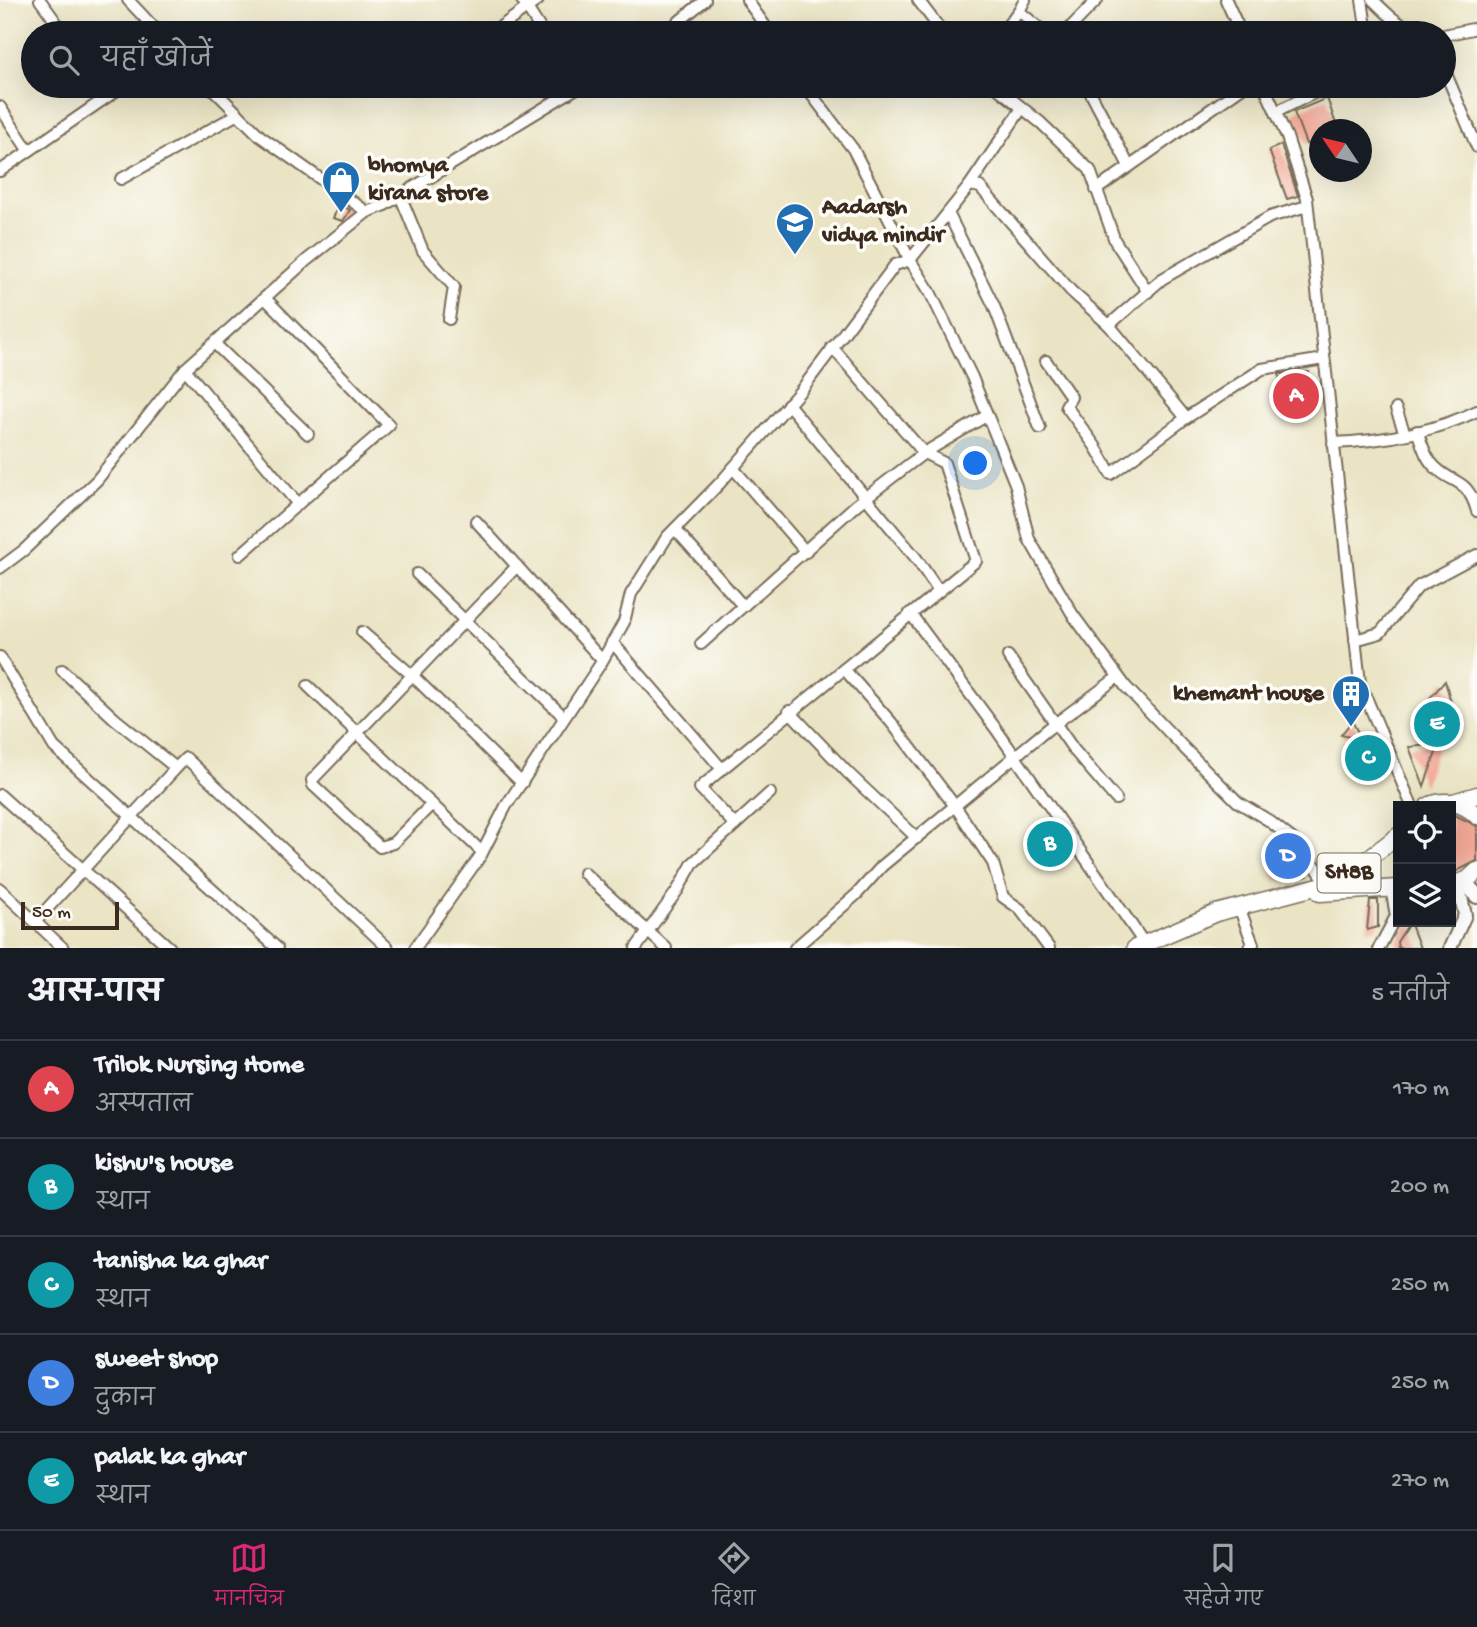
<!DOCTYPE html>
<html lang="hi">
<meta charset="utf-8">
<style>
body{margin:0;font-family:"Gochi Hand","Playpen Sans Deva",sans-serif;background:#20242c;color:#f1f3f6}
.controls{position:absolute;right:21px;bottom:21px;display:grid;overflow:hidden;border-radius:0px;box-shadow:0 7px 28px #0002}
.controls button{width:63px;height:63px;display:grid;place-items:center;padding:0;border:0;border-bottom:2px solid #363941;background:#171b24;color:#f1f3f6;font:35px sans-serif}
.compass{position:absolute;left:1309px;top:119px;width:63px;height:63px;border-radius:50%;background:#171b24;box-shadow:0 7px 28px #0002;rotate:305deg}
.scale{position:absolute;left:21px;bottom:18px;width:98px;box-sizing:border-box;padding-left:7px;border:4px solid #3b2a1e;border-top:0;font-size:19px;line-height:24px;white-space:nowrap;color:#3b2a1e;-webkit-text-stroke:5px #fdfcf7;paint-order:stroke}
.you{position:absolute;left:976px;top:464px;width:24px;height:24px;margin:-18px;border:5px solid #fff;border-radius:50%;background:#1a73e8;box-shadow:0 0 0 10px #1a73e833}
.badge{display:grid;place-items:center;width:46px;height:46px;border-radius:50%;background:#db2777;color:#fff;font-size:23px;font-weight:700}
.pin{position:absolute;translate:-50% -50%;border:4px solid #fff;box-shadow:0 2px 7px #0006}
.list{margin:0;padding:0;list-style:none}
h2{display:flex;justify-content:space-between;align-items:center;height:91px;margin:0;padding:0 28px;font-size:30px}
h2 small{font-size:23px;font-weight:400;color:#9ea1a6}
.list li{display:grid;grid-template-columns:46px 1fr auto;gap:21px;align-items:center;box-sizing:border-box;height:98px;padding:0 28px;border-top:2px solid #363941}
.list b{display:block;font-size:26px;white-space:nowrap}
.list p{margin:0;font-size:23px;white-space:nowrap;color:#9ea1a6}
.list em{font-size:23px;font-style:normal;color:#9ea1a6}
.icon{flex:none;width:38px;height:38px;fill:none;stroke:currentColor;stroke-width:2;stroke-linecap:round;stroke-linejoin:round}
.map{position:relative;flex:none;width:1477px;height:948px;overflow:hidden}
.search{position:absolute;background:#171b24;box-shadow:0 7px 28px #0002;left:21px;right:21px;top:21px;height:77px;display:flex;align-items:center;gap:18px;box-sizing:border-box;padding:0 24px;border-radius:38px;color:#9ea1a6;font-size:26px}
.sheet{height:581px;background:#171b24}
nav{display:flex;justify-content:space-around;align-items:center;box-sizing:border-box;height:98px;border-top:2px solid #363941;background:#171b24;font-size:19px;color:#9ea1a6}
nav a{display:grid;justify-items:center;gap:4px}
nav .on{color:#db2777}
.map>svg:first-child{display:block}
.building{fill:#f3a896}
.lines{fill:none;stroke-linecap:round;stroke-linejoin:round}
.minor-casing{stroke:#786b58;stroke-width:14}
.tertiary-casing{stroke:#786b58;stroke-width:16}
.secondary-casing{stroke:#786b58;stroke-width:18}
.primary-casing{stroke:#786b58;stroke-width:19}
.minor{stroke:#fff;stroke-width:10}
.tertiary{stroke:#fff;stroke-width:12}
.secondary{stroke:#fff;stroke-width:14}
.primary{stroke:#fff;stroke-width:16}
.labels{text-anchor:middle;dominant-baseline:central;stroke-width:7;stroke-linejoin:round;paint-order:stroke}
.shield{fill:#fdfcf7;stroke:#75695f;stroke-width:2}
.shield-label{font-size:23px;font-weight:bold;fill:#3b2a1e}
.poi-label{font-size:24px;font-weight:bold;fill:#3b2a1e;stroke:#fdfcf7;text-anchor:start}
</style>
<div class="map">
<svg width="1477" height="948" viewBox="0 0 1477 948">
<rect width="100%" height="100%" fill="#fdfcf7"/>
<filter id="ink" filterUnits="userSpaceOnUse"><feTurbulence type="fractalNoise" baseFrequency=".0143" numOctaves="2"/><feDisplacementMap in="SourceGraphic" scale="14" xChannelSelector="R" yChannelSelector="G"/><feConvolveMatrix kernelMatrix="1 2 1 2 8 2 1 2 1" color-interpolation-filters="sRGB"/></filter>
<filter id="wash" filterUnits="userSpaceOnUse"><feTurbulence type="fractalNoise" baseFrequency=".00686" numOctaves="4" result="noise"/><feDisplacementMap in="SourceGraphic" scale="28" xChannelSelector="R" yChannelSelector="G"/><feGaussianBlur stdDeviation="1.57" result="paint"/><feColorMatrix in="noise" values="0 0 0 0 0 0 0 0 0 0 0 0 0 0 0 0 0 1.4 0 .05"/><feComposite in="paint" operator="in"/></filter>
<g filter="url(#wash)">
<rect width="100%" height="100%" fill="#eae4c5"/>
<g id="blocks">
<g class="building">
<path d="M1327 98 1338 130H1320V140L1306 144 1294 112Z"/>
<path d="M1281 145 1298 196 1287 199 1269 150Z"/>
<path d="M339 204 350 210 343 221 333 218Z"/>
<path d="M1309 372 1312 410 1282 413 1279 374Z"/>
<path d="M1445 681 1456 720 1445 726 1442 735 1427 724 1450 711 1430 698Z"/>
<path d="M1352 721 1362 740 1341 735Z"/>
<path d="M1439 744 1424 786 1409 747Z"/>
<path d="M1381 752 1383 757 1367 766 1357 756Z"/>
<path d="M1451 813 1477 826V861L1451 874Z"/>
<path d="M1048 830 1067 848 1055 861 1034 840Z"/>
<path d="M1290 847 1307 876 1276 880 1270 865Z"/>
<path d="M1370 900H1378V927L1367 930Z"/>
<path d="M1410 922 1420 948H1398L1397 942Z"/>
</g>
</g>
</g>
<g filter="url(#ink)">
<use href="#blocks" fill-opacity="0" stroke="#786b58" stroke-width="2"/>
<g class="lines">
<defs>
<g id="minor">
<path d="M40 0 64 33"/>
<path d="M128 0 159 33"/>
<path d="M522 0 543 33"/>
<path d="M747 0 770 33"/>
<path d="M918 0 943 33"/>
<path d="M1025 0 1019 11 1045 33"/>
<path d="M1226 0 1241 33"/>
<path d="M1362 0 1367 33"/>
<path d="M1373 0C1389 16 1401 28 1424 33"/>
<path d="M492 33 538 0"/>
<path d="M665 33 705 0"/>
<path d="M1002 33 1020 9"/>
<path d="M1065 33 1097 0"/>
<path d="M1444 35 1477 28"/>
<path d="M1444 69 1477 147"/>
<path d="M210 86 260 136 367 212 383 206 580 86"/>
<path d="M805 86 853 149 910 260 970 185 980 187 1071 291 1109 325"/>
<path d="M995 86 1041 123 1090 170 1115 241 1148 292"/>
<path d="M1087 86 1129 166"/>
<path d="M1264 86 1287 137 1307 199 1360 683 1412 806"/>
<path d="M0 107 28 150"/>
<path d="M1276 112 1328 86"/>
<path d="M0 171 123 86"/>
<path d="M121 179 238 114"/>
<path d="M970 185 1022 108"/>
<path d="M1096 190 1244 86"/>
<path d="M400 195 423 251 454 287 449 319"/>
<path d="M1307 206 1270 217 1162 279 1109 325 1186 418 1262 369 1324 359"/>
<path d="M948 213 994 306 1040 428"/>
<path d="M215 344 308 434"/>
<path d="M1046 361 1071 397 1066 406 1095 446 1111 474 1186 418"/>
<path d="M185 369 298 504 389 425 266 299"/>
<path d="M788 404 916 558 938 590"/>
<path d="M1396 409 1405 434"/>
<path d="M1417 431C1422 443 1425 458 1435 467 1455 486 1467 477 1477 511"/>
<path d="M1333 443C1381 441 1434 432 1477 411"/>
<path d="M733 468 806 552"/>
<path d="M476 521 602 660"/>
<path d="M675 529 743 606"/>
<path d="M240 555 298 504"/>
<path d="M0 568 24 550 97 480 185 369 307 260 367 212"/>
<path d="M417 574 564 717"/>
<path d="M910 613 996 729 1144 943"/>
<path d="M362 632 413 676 522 783"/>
<path d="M1355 640 1380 633 1419 586 1477 555"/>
<path d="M612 642 722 769 976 561 944 463 924 453 832 347"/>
<path d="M701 644 856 505 924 453 986 416"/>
<path d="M1008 656 1074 750 1116 799"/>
<path d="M0 657 54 747 277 948"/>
<path d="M844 669 891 722 955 806 993 863 1003 897 1020 909 1049 948"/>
<path d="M308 686 482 852"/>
<path d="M789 711 848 773 917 838"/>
<path d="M176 768 186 758 388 948"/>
<path d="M722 769 700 788 735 825"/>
<path d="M0 795 170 948"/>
<path d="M432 804 393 843 380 847 313 785 312 780 517 566"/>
<path d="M584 873 666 948"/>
<path d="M0 889 63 948"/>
<path d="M1239 907 1253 944 1249 948"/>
<path d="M35 922 176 768 115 719 62 670"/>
<path d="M415 948 481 855 506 806 601 663 624 622 631 594 667 537 720 483 802 389 895 265 910 260 930 292 972 377 1016 486 1029 539 1073 615 1126 687 1185 749 1238 802 1268 820 1301 846 1328 884"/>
<path d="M636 948 677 891 693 863 770 793"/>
<path d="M795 948 857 894 882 866 1048 729 1118 677"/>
<path d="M1379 948 1396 916 1391 888"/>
</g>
<path id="tertiary" d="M1450 948 1465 915 1458 884"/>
<path id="secondary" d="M1464 881 1477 896"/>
<g id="primary">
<path d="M1453 802 1477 795"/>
<path d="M1428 806C1445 798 1464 803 1477 816"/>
<path d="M1451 885 1467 880 1477 871"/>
<path d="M1320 893 1398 888"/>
<path d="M1135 948 1216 913 1338 881 1398 836"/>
</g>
</defs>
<use href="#minor" class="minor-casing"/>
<use href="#tertiary" class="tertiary-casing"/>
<use href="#secondary" class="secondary-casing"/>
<use href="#primary" class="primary-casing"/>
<use href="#minor" class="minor"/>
<use href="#tertiary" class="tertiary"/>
<use href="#secondary" class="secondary"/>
<use href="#primary" class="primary"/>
</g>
</g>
<defs>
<symbol id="shop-pin" viewBox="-11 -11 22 30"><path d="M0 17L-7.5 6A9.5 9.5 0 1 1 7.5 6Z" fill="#1f6fb2" stroke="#fdfcf7"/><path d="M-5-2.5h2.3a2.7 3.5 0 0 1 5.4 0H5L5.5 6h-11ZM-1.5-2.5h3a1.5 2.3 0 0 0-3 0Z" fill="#fff"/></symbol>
<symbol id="school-pin" viewBox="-11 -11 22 30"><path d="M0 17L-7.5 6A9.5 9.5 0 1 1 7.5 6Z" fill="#1f6fb2" stroke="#fdfcf7"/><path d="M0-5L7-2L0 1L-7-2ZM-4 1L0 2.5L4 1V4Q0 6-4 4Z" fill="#fff"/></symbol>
<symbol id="building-pin" viewBox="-11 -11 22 30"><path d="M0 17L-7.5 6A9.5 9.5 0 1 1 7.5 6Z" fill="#1f6fb2" stroke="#fdfcf7"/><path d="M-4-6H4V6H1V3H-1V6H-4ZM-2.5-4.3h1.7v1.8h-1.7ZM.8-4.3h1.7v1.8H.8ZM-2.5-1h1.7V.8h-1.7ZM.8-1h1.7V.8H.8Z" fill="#fff"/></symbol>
</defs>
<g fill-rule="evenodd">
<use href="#shop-pin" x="319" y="158" width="44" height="60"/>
<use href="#school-pin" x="773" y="200" width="44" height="60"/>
<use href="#building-pin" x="1329" y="672" width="44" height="60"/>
</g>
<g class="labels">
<rect class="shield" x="1317.5" y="853.5" width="63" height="39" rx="5"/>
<g class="shield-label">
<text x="1349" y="873">SH8B</text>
</g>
<g class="poi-label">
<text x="368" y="166">bhomya<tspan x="368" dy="28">kirana store</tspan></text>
<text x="822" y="208">Aadarsh<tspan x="822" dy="28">vidya mindir</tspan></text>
<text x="1324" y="694" text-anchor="end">khemant house</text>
</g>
</g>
</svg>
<div class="controls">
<button><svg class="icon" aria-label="locate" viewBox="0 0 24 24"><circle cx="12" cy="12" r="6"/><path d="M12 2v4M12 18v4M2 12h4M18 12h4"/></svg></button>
<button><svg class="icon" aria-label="layers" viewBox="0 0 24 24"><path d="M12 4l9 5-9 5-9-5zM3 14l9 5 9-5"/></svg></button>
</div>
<svg class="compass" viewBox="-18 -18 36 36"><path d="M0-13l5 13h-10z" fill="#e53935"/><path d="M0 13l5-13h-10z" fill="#9ea1a6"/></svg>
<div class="scale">50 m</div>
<div class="you"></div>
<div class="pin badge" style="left:1296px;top:396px;background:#e0444e">A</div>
<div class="pin badge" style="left:1050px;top:844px;background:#0f9aa8">B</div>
<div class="pin badge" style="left:1368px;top:758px;background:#0f9aa8">C</div>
<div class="pin badge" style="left:1288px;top:856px;background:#3f7fe0">D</div>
<div class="pin badge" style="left:1437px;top:724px;background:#0f9aa8">E</div>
<div class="search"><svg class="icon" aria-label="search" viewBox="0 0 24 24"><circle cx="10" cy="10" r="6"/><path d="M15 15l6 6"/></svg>यहाँ खोजें</div>
</div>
<section class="sheet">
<h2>आस-पास<small>5 नतीजे</small></h2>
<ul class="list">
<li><span class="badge" style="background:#e0444e">A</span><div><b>Trilok Nursing Home</b><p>अस्पताल</p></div><em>170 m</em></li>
<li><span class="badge" style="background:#0f9aa8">B</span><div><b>kishu's house</b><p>स्थान</p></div><em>200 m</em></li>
<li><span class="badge" style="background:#0f9aa8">C</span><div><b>tanisha ka ghar</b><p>स्थान</p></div><em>250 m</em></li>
<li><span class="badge" style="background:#3f7fe0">D</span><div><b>sweet shop</b><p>दुकान</p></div><em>250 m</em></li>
<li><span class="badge" style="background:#0f9aa8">E</span><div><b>palak ka ghar</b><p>स्थान</p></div><em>270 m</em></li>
</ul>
</section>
<nav>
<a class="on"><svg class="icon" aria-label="map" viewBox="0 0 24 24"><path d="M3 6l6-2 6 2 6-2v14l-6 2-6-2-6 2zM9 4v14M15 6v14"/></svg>मानचित्र</a>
<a><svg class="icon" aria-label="directions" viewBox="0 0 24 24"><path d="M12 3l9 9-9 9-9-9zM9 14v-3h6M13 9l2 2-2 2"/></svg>दिशा</a>
<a><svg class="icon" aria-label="saved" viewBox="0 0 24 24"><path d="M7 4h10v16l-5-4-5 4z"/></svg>सहेजे गए</a>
</nav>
